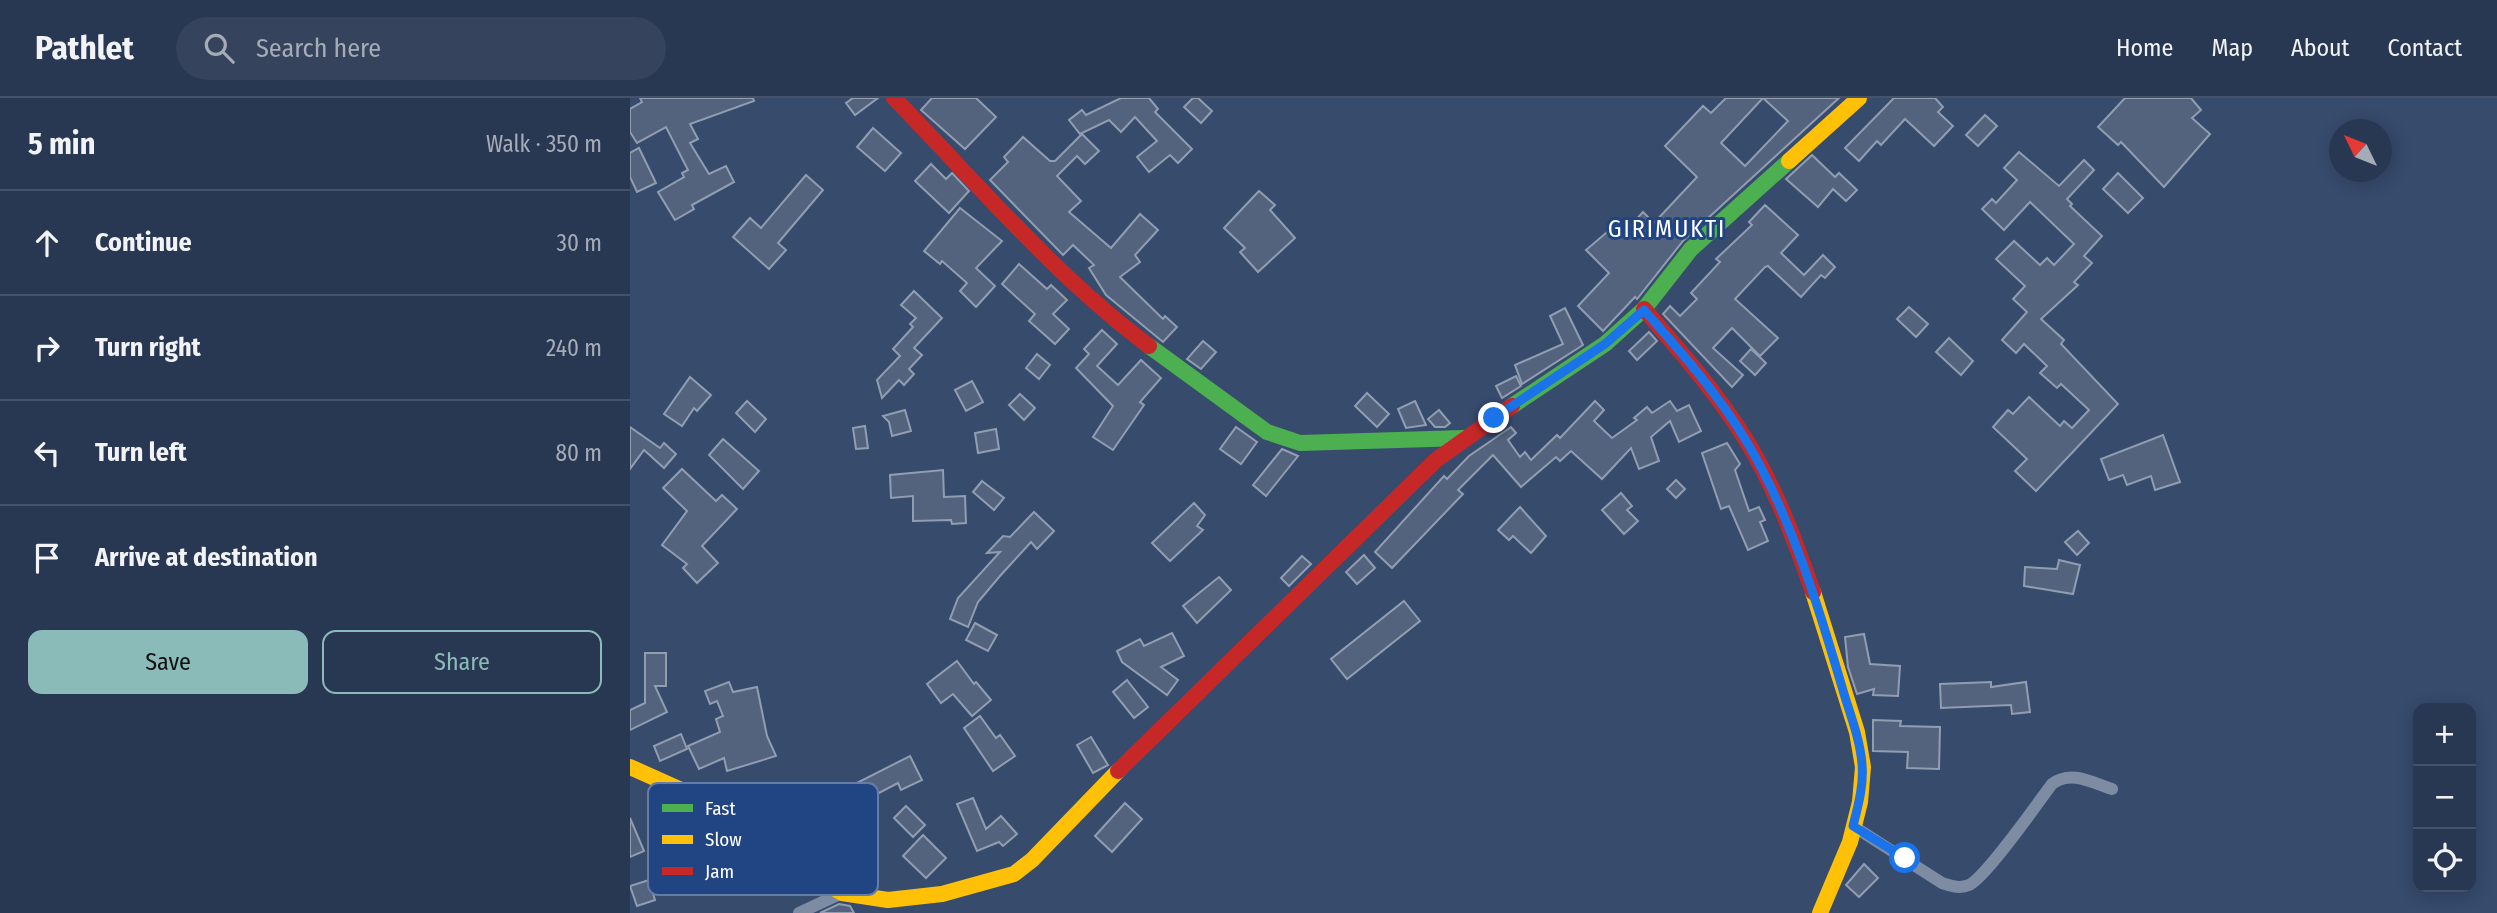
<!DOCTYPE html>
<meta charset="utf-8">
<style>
body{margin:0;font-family:"Fira Sans Condensed",sans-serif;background:#35435c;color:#f1f3f6}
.controls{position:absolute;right:21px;bottom:21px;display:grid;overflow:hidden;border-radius:14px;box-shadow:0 4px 18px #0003}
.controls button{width:63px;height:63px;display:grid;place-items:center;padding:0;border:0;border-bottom:2px solid #455269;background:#293852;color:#f1f3f6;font:35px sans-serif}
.compass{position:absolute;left:1699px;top:21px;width:63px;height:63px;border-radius:50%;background:#293852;box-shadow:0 4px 18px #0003;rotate:313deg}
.stop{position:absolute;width:21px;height:21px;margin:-16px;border:5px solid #1a73e8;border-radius:50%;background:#fff}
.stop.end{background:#1a73e8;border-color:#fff;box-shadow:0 2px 7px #0008}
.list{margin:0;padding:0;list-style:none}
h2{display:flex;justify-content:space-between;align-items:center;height:91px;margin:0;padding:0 28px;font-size:30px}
h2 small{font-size:23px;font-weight:400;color:#a5acb8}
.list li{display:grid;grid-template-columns:46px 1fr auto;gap:21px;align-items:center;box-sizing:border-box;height:105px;padding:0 28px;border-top:2px solid #455269}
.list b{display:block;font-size:26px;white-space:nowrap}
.list em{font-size:23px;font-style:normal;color:#a5acb8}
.actions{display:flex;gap:14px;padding:21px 28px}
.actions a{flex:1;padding:16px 0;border:2px solid #8bbbb9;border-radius:14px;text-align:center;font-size:24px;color:#8bbbb9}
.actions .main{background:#8bbbb9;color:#111}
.icon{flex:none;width:38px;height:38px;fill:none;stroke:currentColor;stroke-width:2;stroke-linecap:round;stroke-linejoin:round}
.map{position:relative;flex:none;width:1867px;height:815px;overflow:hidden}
header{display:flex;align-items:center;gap:42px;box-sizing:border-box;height:98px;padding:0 35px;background:#293852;border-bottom:2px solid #455269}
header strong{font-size:33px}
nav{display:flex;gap:38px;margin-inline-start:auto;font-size:24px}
.search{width:490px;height:63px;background:#35435c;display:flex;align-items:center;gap:18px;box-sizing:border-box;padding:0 24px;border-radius:38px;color:#a5acb8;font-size:26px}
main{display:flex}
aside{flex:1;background:#293852}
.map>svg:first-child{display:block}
.building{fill:#53637e;stroke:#919db1;stroke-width:2;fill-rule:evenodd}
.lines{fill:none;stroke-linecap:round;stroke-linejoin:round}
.street{stroke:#7d8ca3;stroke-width:12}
.fast{stroke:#4caf50;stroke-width:16}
.slow{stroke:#ffc107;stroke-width:16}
.jam{stroke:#c62828;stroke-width:16}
.route{stroke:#1a73e8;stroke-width:9}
.labels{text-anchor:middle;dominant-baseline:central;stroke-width:6;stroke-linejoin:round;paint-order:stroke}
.quarter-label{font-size:24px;letter-spacing:2px;fill:#fff;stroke:#214583}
.key{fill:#214583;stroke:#647da8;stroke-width:2}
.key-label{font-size:19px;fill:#fff}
</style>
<header>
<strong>Pathlet</strong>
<div class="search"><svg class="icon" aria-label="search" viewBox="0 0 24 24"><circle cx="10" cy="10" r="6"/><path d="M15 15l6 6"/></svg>Search here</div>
<nav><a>Home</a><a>Map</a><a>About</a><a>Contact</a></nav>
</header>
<main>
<aside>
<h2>5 min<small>Walk · 350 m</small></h2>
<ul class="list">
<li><svg class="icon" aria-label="ahead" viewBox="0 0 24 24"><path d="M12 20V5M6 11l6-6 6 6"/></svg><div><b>Continue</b></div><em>30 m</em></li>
<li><svg class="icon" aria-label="right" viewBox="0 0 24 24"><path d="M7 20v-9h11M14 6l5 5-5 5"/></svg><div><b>Turn right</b></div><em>240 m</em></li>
<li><svg class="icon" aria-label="left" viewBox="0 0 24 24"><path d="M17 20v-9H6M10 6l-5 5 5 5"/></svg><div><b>Turn left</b></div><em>80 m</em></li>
<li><svg class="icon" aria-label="arrive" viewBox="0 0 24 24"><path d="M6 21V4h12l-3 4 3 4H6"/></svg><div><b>Arrive at destination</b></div></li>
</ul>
<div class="actions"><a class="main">Save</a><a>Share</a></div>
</aside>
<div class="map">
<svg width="1867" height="815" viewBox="0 0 1867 815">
<rect width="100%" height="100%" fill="#374b6d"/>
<g class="building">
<path d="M10 0H123L124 3 60 26 68 41 60 45 79 76 96 68 104 84 62 107 64 111 45 122 28 94 54 79 52 75 58 72 36 29 7 45 0 34V11L12 4Z"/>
<path d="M223 0H248L225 17 216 5Z"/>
<path d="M302 0H346L366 19 335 51 291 12Z"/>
<path d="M491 0H519L528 11 525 14 562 51 548 65 540 57 519 74 507 59 527 43 505 19 491 34 479 22 450 36 439 22 452 12 456 17Z"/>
<path d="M563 0H568L582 13 571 25 554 9Z"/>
<path d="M1096 0H1209L1053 143 1007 201 1005 199 973 233 948 208 979 175 956 152 983 129 992 137 1013 114 1024 125 1067 79 1035 48 1073 8 1081 15ZM1133 0 1158 23 1115 68 1091 45Z"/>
<path d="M1264 0H1305L1313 9 1308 14 1323 28 1304 48 1275 21 1251 47 1247 43 1229 63 1215 50Z"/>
<path d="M1495 0H1561L1571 12 1562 20 1580 36 1534 89 1491 44 1488 47 1468 29Z"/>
<path d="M1355 17 1367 28 1348 48 1336 37Z"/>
<path d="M243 30 271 55 255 73 227 49Z"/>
<path d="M452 36 469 53 455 66 447 58 427 78 451 103 439 114 481 150 510 116 528 132 505 157 510 164 490 179 533 221 535 218 547 229 533 244 476 197 459 170 464 167 443 147 433 157 360 82 378 64 374 59 393 39 420 63H425Z"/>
<path d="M9 50 26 85 7 94 0 79V55Z"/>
<path d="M1389 54 1429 88 1454 62 1464 72 1437 101 1442 106 1440 108 1472 138 1454 158 1462 165 1444 184 1448 187 1411 221 1434 242 1431 246 1488 306 1406 393 1385 373 1397 361 1363 329 1378 312 1383 316 1399 299 1430 328 1434 323 1442 330 1459 312 1431 286 1427 290 1410 275 1417 268 1394 246 1386 255 1372 242 1397 214 1383 201 1395 188 1366 161 1384 143 1410 167 1417 160 1424 167 1444 146 1400 104 1374 132 1352 111 1362 101 1366 105 1387 82 1374 70Z"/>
<path d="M1182 57 1205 79 1209 75 1227 92 1216 103 1203 91 1188 109 1156 81Z"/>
<path d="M301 66 316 81 322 75 339 93 319 115 285 83Z"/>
<path d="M1488 75 1513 100 1498 115 1473 91Z"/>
<path d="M176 77 193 92 148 145 156 152 139 171 103 139 120 120 131 130Z"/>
<path d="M629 93 645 107 640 112 665 140 628 174 610 154 615 150 594 130Z"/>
<path d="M1135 107 1168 137 1151 155 1174 177 1193 157 1205 169 1195 180 1191 177 1171 199 1138 168 1135 169 1105 201 1148 240 1130 258 1102 230 1083 250 1113 277 1102 289 1033 216 1040 208 1050 218 1067 201 1061 195 1090 164 1086 161 1122 127 1119 124Z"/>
<path d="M330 110 372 143 346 170 365 188 346 209 330 193 337 185 312 163 310 166 294 153Z"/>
<path d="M389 166 417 191 421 187 437 202 423 216 439 231 425 246 399 223 405 216 372 186Z"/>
<path d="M284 193 312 220 284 250 292 257 279 271 284 276 274 287 269 282 252 300 247 282 270 258 263 251 283 229 280 226 286 220 271 207Z"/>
<path d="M1279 209 1298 226 1286 239 1267 221Z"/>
<path d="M935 210 953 247 892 286 885 267 933 246 920 218Z"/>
<path d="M472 232 487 246 467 268 488 287 511 262 531 280 510 304 514 307 483 352 463 339 483 308 446 270 459 256 454 251Z"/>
<path d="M1019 234 1027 243 1007 262 999 253Z"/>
<path d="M1319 240 1343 263 1331 277 1306 254Z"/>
<path d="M573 243 586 254 571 271 557 261Z"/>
<path d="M1121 251 1136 265 1125 277 1110 263Z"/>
<path d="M407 256 420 267 409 281 396 270Z"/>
<path d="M886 278 891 288 872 300 866 288Z"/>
<path d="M60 279 81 297 67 313 64 310 52 328 34 316Z"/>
<path d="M342 283 353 304 336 313 325 292Z"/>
<path d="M737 295 759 316 747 329 725 308Z"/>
<path d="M390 296 405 310 394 322 379 307Z"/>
<path d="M117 303 136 321 125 334 106 315Z"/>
<path d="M785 303 796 327 776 330 768 311Z"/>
<path d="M965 303 974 312 964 323 982 340 1007 322 1004 320 1017 309 1022 315 1040 303 1047 313 1059 307 1071 333 1049 344 1040 323 1021 339 1029 363 1009 371 1001 350 972 381 941 353 930 363 926 359 891 389 863 357 828 392 833 396 762 470 745 454 814 378 817 381 839 358 881 329 886 335 878 342 890 359 895 354 901 362 927 337 930 340Z"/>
<path d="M275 312 281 333 262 338 259 324 253 318Z"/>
<path d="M809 312 820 325 815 329H805L798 321Z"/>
<path d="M235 328 238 350 226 351 223 330Z"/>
<path d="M0 329 30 350 34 345 46 356 34 370 14 352 0 371Z"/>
<path d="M606 329 627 344 611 366 590 351Z"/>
<path d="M366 331 369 351 348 355 345 335Z"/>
<path d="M1533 337 1550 384 1525 392 1521 378 1497 387 1493 377 1479 382 1471 361Z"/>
<path d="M93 341 129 373 113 391 79 357Z"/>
<path d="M1097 345 1110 366 1105 372 1119 413 1129 409 1135 422 1130 424 1138 443 1118 452 1099 408 1091 411 1072 355Z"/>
<path d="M652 351 668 358 636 398 623 387Z"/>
<path d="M52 371 86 403 92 397 107 411 72 448 88 465 67 485 53 470 57 466 32 447 57 413 33 390Z"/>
<path d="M313 372 314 399 335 398 336 425 322 426 321 422 283 423V398L261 400 260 377Z"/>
<path d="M1046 382 1055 391 1046 400 1037 391Z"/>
<path d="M352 383 374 400 364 412 343 394Z"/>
<path d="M991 395 1002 408 997 412 1008 423 994 436 972 412Z"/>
<path d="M564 405 575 417 567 428 573 432 540 463 522 445Z"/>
<path d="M890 409 916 438 901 455 883 438 879 442 868 432Z"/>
<path d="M404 414 424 433 407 451 401 444 370 478 348 504 338 529 320 521 328 500 370 454 357 455 373 438 380 439Z"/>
<path d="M1448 433 1459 445 1447 457 1435 444Z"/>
<path d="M734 457 745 470 727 486 716 474Z"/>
<path d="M672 458 681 466 659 488 651 480Z"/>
<path d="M1429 462 1450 467 1443 496 1394 488 1395 469 1427 471Z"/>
<path d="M589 479 601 492 567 525 553 508Z"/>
<path d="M774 503 790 523 717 581 701 561Z"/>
<path d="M345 525 367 537 358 553 336 542Z"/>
<path d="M542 535 554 558 531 569 548 582 537 597 492 564 487 553 510 541 514 548Z"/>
<path d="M1234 536 1240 566 1270 568 1268 598 1243 597 1244 591 1227 596 1218 569 1215 539Z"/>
<path d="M15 555H36V588H25L37 614 0 632V612L15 605Z"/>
<path d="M327 563 344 586 346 584 361 602 342 618 323 596 311 605 297 586Z"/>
<path d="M497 582 518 609 504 620 483 594Z"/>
<path d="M99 584 103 594 127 589 137 638 146 658 97 673 94 660 69 671 58 648 90 634 86 621 93 618 87 603 80 606 75 593Z"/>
<path d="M1361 584V589L1396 584 1400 614 1382 616 1381 607 1311 610 1310 586Z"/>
<path d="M350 618 366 640 370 637 385 658 363 673 334 630Z"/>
<path d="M1243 622 1271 623 1270 628 1310 629 1309 671 1277 670 1278 654 1243 653Z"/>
<path d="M51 636 57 651 30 663 24 648Z"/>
<path d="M461 639 478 667 463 675 447 647Z"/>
<path d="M280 658 292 682 271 692 268 685 228 706 219 689Z"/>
<path d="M343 700 356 731 371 718 387 736 373 748 369 744 347 753 327 706Z"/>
<path d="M495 705 512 721 482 754 465 738Z"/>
<path d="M276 708 295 727 283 739 264 720Z"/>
<path d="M0 720 14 753 0 759Z"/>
<path d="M293 737 316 760 296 780 273 758Z"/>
<path d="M1234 766 1248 780 1229 799 1216 787Z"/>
<path d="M19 782 25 802 7 808 0 788Z"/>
<path d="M209 806 220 808 224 815H190Z"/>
</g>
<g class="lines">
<g class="street">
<path d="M1223 728 1312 785C1322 788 1329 791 1339 787 1356 779 1407 706 1422 686 1441 672 1461 684 1482 691"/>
<path d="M169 815 212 795"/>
</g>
<g class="fast">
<path d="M519 248 637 334 670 345 833 340"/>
<path d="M882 308 975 246 1014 211 1061 151 1159 63"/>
</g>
<g class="slow">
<path d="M1159 63 1229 0"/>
<path d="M1183 494 1227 634 1233 669 1230 704 1220 744 1190 815"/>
<path d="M0 669 78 704 130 746 212 795 258 802 312 796 384 776 402 762 488 673"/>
</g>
<g class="jam">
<path d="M264 0C345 83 426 179 519 248"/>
<path d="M1014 211C1050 253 1087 295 1116 342 1145 389 1165 442 1183 494"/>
<path d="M488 673 806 362 882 308"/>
</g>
</g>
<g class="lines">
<path class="route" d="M864 320 975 246 1014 212C1051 254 1089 297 1118 346 1161 419 1188 507 1212 589 1219 614 1230 640 1232 666 1234 687 1228 708 1223 728L1275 760"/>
</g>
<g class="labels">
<g class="quarter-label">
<text x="1037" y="131">GIRIMUKTI</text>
</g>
</g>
<rect x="18" y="685" width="230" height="112" rx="10" class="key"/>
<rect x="32" y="706" width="31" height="8" fill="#4caf50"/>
<rect x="32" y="737" width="31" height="9" fill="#ffc107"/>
<rect x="32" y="769" width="31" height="8" fill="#c62828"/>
<g class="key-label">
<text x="75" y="717">Fast</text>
<text x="75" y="748">Slow</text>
<text x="75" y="780">Jam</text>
</g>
</svg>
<div class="controls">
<button>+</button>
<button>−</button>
<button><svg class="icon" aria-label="locate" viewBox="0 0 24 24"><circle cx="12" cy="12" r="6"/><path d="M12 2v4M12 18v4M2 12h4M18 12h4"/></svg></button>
</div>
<svg class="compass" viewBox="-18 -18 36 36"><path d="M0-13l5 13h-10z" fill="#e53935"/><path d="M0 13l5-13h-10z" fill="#a5acb8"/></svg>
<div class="stop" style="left:1275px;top:760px"></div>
<div class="stop end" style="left:864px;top:320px"></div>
</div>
</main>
